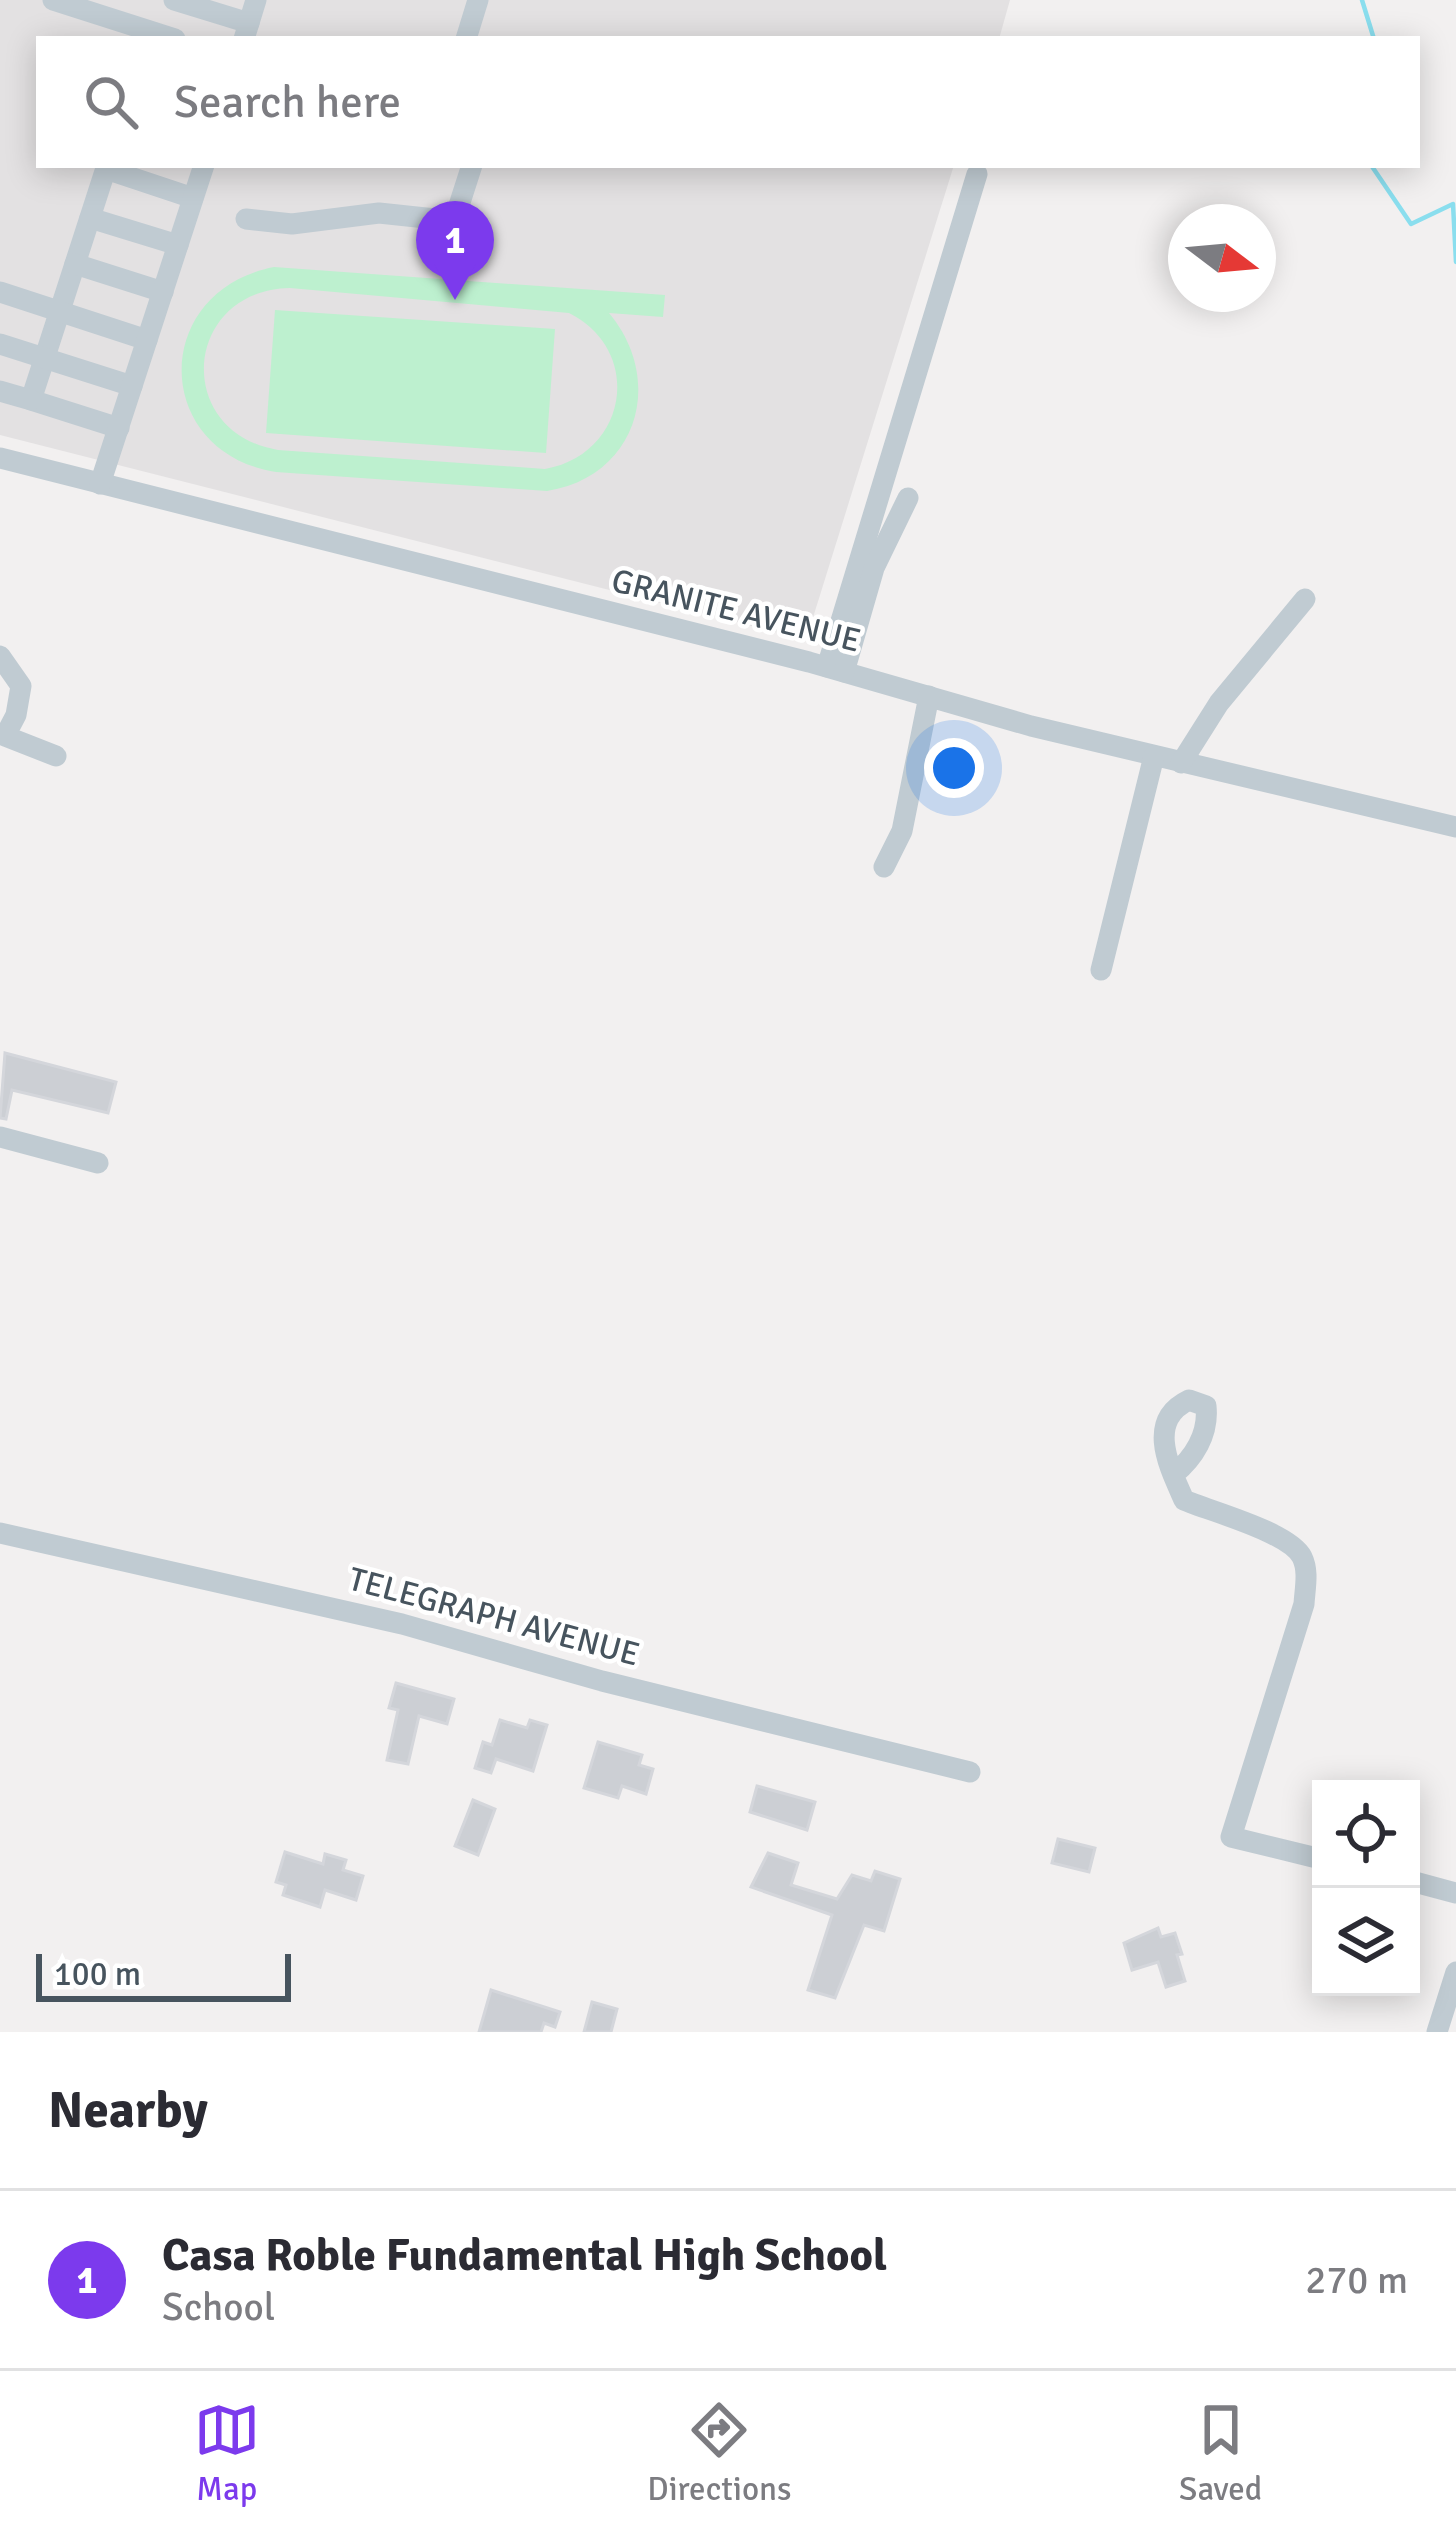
<!DOCTYPE html>
<style>
body{margin:0;font-family:Signika,sans-serif;background:#f2f2f3;color:#2b2b33}
.controls{position:absolute;right:36px;bottom:36px;display:grid;overflow:hidden;border-radius:0px;box-shadow:0 6px 30px #0003}
.controls button{width:108px;height:108px;display:grid;place-items:center;padding:0;border:0;border-bottom:3px solid #e1e1e2;background:#fff;color:#2b2b33;font:60px sans-serif}
.compass{position:absolute;left:1168px;top:204px;width:108px;height:108px;border-radius:50%;background:#fff;box-shadow:0 6px 30px #0003;rotate:106deg}
.scale{position:absolute;left:36px;bottom:30px;width:255px;box-sizing:border-box;padding-left:12px;border:6px solid #47545e;border-top:0;font-size:33px;line-height:42px;white-space:nowrap;color:#47545e;-webkit-text-stroke:9px #fff;paint-order:stroke}
.you{position:absolute;left:954px;top:768px;width:42px;height:42px;margin:-30px;border:9px solid #fff;border-radius:50%;background:#1a73e8;box-shadow:0 0 0 18px #1a73e833}
.badge{display:grid;place-items:center;width:78px;height:78px;border-radius:50%;background:#7c3aed;color:#fff;font-size:39px;font-weight:700}
.pin{position:absolute;translate:-50% -99px;filter:drop-shadow(0 3px 6px #0008)}
.pin::after{content:'';position:absolute;top:63px;width:42px;height:36px;background:inherit;clip-path:polygon(0 0,100% 0,50% 100%)}
.list{margin:0;padding:0;list-style:none}
h2{display:flex;justify-content:space-between;align-items:center;height:156px;margin:0;padding:0 48px;font-size:51px}
h2 small{font-size:39px;font-weight:400;color:#7c7c81}
.list li{display:grid;grid-template-columns:78px 1fr auto;gap:36px;align-items:center;box-sizing:border-box;height:180px;padding:0 48px;border-top:3px solid #e1e1e2}
.list b{display:block;font-size:45px;white-space:nowrap}
.list p{margin:0;font-size:39px;white-space:nowrap;color:#7c7c81}
.list em{font-size:39px;font-style:normal;color:#7c7c81}
.icon{flex:none;width:66px;height:66px;fill:none;stroke:currentColor;stroke-width:2;stroke-linecap:round;stroke-linejoin:round}
.map{position:relative;flex:none;width:1456px;height:2032px;overflow:hidden}
.search{position:absolute;background:#fff;box-shadow:0 6px 30px #0003;left:36px;right:36px;top:36px;height:132px;display:flex;align-items:center;gap:30px;box-sizing:border-box;padding:0 42px;border-radius:0px;color:#7c7c81;font-size:45px}
.sheet{height:336px;background:#fff}
nav{display:flex;justify-content:space-around;align-items:center;box-sizing:border-box;height:168px;border-top:3px solid #e1e1e2;background:#fff;font-size:33px;color:#7c7c81}
nav a{display:grid;justify-items:center;gap:6px}
nav .on{color:#7c3aed}
.map>svg:first-child{display:block}
.education{fill:#e3e1e2}
.green{fill:#bdf0cf;fill-rule:evenodd}
.lines{fill:none;stroke-linecap:round;stroke-linejoin:round}
.stream{stroke:#8adeee;stroke-width:4.5}
.building{fill:#cccfd4;stroke:#d4d6db;stroke-width:3}
.minor{stroke:#c0cbd2;stroke-width:21}
.labels{text-anchor:middle;dominant-baseline:central;stroke-width:9;stroke-linejoin:round;paint-order:stroke}
.street-label{font-size:33px;fill:#47545e;stroke:#fff}
</style>
<div class="map">
<svg width="1456" height="2032" viewBox="0 0 1456 2032">
<rect width="100%" height="100%" fill="#f2f0f0"/>
<path class="education" d="M0 0H1010L999 39H39V165H954L806 640 0 435Z"/>
<g class="green">
<path d="M274 267 665 295 663 317 609 313C666 381 637 477 547 491L276 472C151 452 150 291 274 267ZM290 288 569 313C645 351 627 455 545 469L278 450C172 432 183 290 290 288Z"/>
<path d="M275 310 555 329 546 453 266 433Z"/>
</g>
<g class="lines">
<g class="stream">
<path d="M1362 0 1374 39"/>
<path d="M1371 165 1411 224 1453 204 1456 262"/>
</g>
</g>
<g class="building">
<path d="M5 1053 116 1082 108 1113 12 1090 6 1119 0 1118Z"/>
<path d="M396 1683 454 1699 447 1724 419 1716 408 1764 387 1760 398 1710 389 1708Z"/>
<path d="M500 1720 527 1728 530 1720 547 1725 533 1771 496 1759 491 1773 475 1768 483 1742 492 1745Z"/>
<path d="M598 1742 642 1755 639 1765 653 1769 646 1794 622 1786 618 1798 584 1788Z"/>
<path d="M757 1786 815 1802 807 1830 750 1812Z"/>
<path d="M473 1800 495 1809 478 1855 455 1846Z"/>
<path d="M1058 1839 1095 1848 1089 1872 1052 1863Z"/>
<path d="M285 1852 323 1864 325 1854 346 1860 343 1870 363 1876 356 1900 325 1890 320 1907 283 1895 286 1885 276 1882Z"/>
<path d="M768 1853 798 1863 791 1885 837 1899 852 1875 871 1881 875 1871 900 1879 884 1931 864 1925 835 1998 808 1990 832 1915 751 1887Z"/>
<path d="M1158 1928 1161 1937 1175 1933 1182 1954 1177 1955 1185 1981 1166 1987 1158 1962 1132 1970 1124 1943Z"/>
<path d="M491 1990 560 2012 555 2027 544 2023 541 2032H479Z"/>
<path d="M592 2002 617 2009 611 2032H584Z"/>
</g>
<g class="lines">
<g class="minor">
<path d="M53 0 175 39"/>
<path d="M174 0 249 23"/>
<path d="M244 39 256 0"/>
<path d="M466 39 478 0"/>
<path d="M107 165 31 400 119 428"/>
<path d="M106 169 193 198"/>
<path d="M90 218 178 245"/>
<path d="M246 219 292 224 379 213 454 221 472 165"/>
<path d="M75 264 163 292"/>
<path d="M0 292 147 340"/>
<path d="M0 344 132 386"/>
<path d="M0 391 31 400"/>
<path d="M0 458 809 662 1031 726 1456 827"/>
<path d="M100 484 204 165"/>
<path d="M0 656 21 686 16 715 5 736 56 756"/>
<path d="M827 667 977 174"/>
<path d="M844 672 874 568 908 498"/>
<path d="M1181 763 1219 703 1305 599"/>
<path d="M884 867 902 831 929 696"/>
<path d="M1101 970 1154 756"/>
<path d="M0 1137 98 1163"/>
<path d="M1173 1475C1194 1458 1209 1434 1206 1406L1189 1400C1145 1421 1170 1468 1184 1500 1212 1512 1289 1532 1302 1557 1309 1571 1305 1588 1304 1604L1231 1837 1321 1859"/>
<path d="M0 1533 402 1624 602 1681 970 1772"/>
<path d="M1411 1881 1456 1893"/>
<path d="M1437 2032 1456 1972"/>
</g>
</g>
<g class="labels">
<g class="street-label">
<text transform="translate(736 611) rotate(14)">GRANITE AVENUE</text>
<text transform="translate(494 1617) rotate(15)">TELEGRAPH AVENUE</text>
</g>
</g>
</svg>
<div class="controls">
<button><svg class="icon" aria-label="locate" viewBox="0 0 24 24"><circle cx="12" cy="12" r="6"/><path d="M12 2v4M12 18v4M2 12h4M18 12h4"/></svg></button>
<button><svg class="icon" aria-label="layers" viewBox="0 0 24 24"><path d="M12 4l9 5-9 5-9-5zM3 14l9 5 9-5"/></svg></button>
</div>
<svg class="compass" viewBox="-18 -18 36 36"><path d="M0-13l5 13h-10z" fill="#e53935"/><path d="M0 13l5-13h-10z" fill="#7c7c81"/></svg>
<div class="scale">100 m</div>
<div class="you"></div>
<div class="pin badge" style="left:455px;top:300px">1</div>
<div class="search"><svg class="icon" aria-label="search" viewBox="0 0 24 24"><circle cx="10" cy="10" r="6"/><path d="M15 15l6 6"/></svg>Search here</div>
</div>
<section class="sheet">
<h2>Nearby<small></small></h2>
<ul class="list">
<li><span class="badge">1</span><div><b>Casa Roble Fundamental High School</b><p>School</p></div><em>270 m</em></li>
</ul>
</section>
<nav>
<a class="on"><svg class="icon" aria-label="map" viewBox="0 0 24 24"><path d="M3 6l6-2 6 2 6-2v14l-6 2-6-2-6 2zM9 4v14M15 6v14"/></svg>Map</a>
<a><svg class="icon" aria-label="directions" viewBox="0 0 24 24"><path d="M12 3l9 9-9 9-9-9zM9 14v-3h6M13 9l2 2-2 2"/></svg>Directions</a>
<a><svg class="icon" aria-label="saved" viewBox="0 0 24 24"><path d="M7 4h10v16l-5-4-5 4z"/></svg>Saved</a>
</nav>
